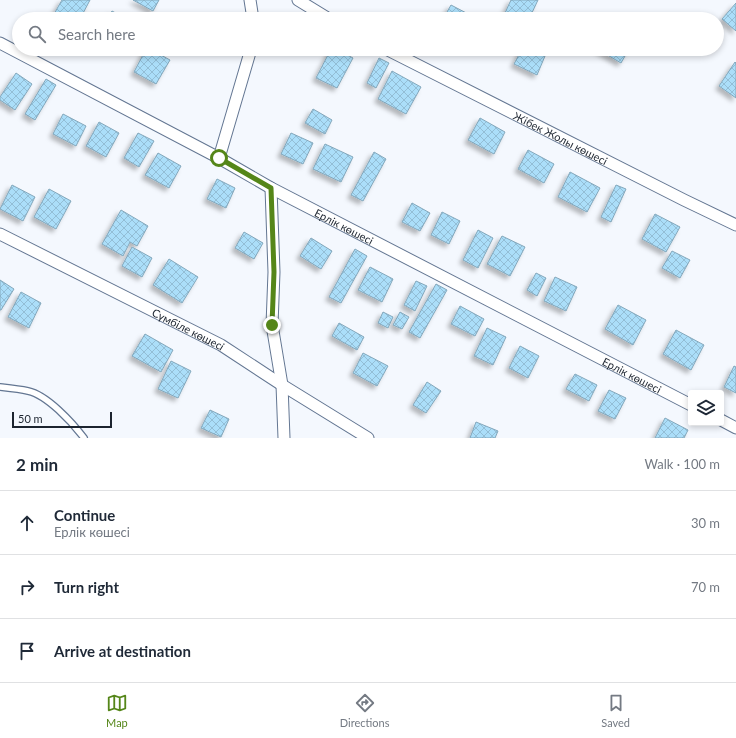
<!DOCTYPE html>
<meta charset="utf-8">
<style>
body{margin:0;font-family:Lato,sans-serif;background:#f2f2f3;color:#1f2937}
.controls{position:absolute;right:12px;bottom:12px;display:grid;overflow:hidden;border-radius:4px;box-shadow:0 2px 6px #0003}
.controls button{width:36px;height:36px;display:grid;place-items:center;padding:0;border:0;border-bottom:1px solid #e0e1e3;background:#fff;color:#1f2937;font:20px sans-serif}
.scale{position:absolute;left:12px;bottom:10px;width:100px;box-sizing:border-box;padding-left:4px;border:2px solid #1c242f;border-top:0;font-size:11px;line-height:14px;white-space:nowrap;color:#1c242f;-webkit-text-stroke:3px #f4f8fe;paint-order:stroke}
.stop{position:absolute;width:12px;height:12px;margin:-9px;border:3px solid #558619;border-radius:50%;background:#fff}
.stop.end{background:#558619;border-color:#fff;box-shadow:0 1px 4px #0008}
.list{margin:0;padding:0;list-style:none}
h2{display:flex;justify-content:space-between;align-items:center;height:52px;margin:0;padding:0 16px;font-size:17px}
h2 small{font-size:13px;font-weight:400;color:#747a83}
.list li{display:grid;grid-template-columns:26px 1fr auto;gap:12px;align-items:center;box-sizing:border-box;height:64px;padding:0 16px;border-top:1px solid #e0e1e3}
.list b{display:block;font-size:15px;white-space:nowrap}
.list p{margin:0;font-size:13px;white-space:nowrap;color:#747a83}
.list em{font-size:13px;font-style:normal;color:#747a83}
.icon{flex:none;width:22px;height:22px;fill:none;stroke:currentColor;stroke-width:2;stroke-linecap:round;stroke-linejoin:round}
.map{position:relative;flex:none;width:736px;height:438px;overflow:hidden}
.search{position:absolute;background:#fff;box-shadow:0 2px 6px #0003;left:12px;right:12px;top:12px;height:44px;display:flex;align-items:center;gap:10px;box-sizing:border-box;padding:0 14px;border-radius:22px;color:#747a83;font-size:15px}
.sheet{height:244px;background:#fff}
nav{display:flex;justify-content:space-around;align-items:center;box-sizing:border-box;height:56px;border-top:1px solid #e0e1e3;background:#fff;font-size:11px;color:#747a83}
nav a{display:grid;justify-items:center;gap:2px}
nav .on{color:#558619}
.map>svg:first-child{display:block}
.building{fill:url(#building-cross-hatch);stroke:#83a7bb;filter:url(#shadow)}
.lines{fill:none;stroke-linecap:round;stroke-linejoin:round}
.service-casing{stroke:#637692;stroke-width:8}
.minor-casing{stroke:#637692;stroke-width:13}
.service{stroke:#fff;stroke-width:5.5}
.minor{stroke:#fff;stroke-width:11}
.route{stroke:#558619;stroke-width:5}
.labels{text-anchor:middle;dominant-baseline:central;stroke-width:3;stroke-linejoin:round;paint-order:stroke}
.street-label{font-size:11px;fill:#1c242f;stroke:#f4f8fe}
</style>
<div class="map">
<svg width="736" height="438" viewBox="0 0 736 438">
<defs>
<pattern id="building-cross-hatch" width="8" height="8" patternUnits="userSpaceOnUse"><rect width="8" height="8" fill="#abdef9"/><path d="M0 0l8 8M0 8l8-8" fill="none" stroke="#93bed6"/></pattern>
<filter id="shadow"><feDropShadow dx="-3.5" dy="3.5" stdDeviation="2" flood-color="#0004"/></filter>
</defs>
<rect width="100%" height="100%" fill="#f4f8fe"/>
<g class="building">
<path d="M62 0H90L80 19H64L54 14Z"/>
<path d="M133 0H159L153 11Z"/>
<path d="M511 0H538L529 19H511L504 15Z"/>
<path d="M736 3V31L722 19Z"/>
<path d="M451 5 474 17 473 19H443Z"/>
<path d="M112 11 123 17 122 19H107Z"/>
<path d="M146 49H150L170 60 156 84 134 72Z"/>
<path d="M331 49H336L353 58 337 88 316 78Z"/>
<path d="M522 49H533L545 56 537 75 514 64Z"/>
<path d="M599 49H629L621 63 599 50Z"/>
<path d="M379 58 389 63 376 88 367 83Z"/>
<path d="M735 62 736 63V98L719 86Z"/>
<path d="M392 71 421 87 406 114 378 99Z"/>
<path d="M16 73 32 84 15 110 0 100V97Z"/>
<path d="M46 79 56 85 35 120 25 114Z"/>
<path d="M313 109 332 120 325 134 305 123Z"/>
<path d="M63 114 86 126 76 146 53 134Z"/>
<path d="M480 118 505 132 494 154 468 140Z"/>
<path d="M99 122 119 133 106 157 86 146Z"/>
<path d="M138 133 154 141 139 167 124 158Z"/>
<path d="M291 133 313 143 303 164 281 154Z"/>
<path d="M325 144 353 157 341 182 313 169Z"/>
<path d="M528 150 554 164 544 183 518 169Z"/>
<path d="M374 152 386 159 363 201 351 195Z"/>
<path d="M158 153 181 166 169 188 145 175Z"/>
<path d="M570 172 600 188 587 212 558 197Z"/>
<path d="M217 179 235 188 226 208 207 199Z"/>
<path d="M12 185 35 197 23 221 0 209Z"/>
<path d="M616 185 626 189 611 222 601 217Z"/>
<path d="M49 189 71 201 56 229 34 217Z"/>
<path d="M412 203 430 213 420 231 402 222Z"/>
<path d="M121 210 148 226 137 246 130 242 123 256 102 244Z"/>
<path d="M442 212 460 221 449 244 431 235Z"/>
<path d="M655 214 680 227 666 252 642 239Z"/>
<path d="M478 230 493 238 478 268 463 260Z"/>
<path d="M244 232 263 243 254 259 235 248Z"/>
<path d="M502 236 525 247 510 276 487 264Z"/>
<path d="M311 238 332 251 321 269 300 256Z"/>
<path d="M132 247 152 258 142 277 122 266Z"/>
<path d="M355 249 367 256 341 303 329 297Z"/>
<path d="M672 251 690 260 680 278 662 268Z"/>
<path d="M169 259 198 277 182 303 153 285Z"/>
<path d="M370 267 393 279 382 302 358 290Z"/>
<path d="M536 273 546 278 537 296 527 290Z"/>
<path d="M555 277 577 287 566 311 544 301Z"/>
<path d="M0 280 14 289 1 310H0Z"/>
<path d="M416 281 427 286 415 311 404 305Z"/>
<path d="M436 284 447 290 420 338 409 332Z"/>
<path d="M21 292 41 303 29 328 8 317Z"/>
<path d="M618 305 646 320 633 345 605 329Z"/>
<path d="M460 306 484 319 475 336 451 324Z"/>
<path d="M383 312 393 317 388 328 378 323Z"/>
<path d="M400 312 409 317 402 329 393 325Z"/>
<path d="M339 323 364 337 357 350 332 336Z"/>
<path d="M487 328 506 337 493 365 474 356Z"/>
<path d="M676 330 704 345 691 370 663 354Z"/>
<path d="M145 334 173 350 161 372 132 356Z"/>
<path d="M520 346 539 356 528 378 509 368Z"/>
<path d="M363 353 388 366 377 386 353 373Z"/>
<path d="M171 361 191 371 178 398 158 389Z"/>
<path d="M734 366 736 367V393L724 387Z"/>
<path d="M575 374 597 385 589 401 566 389Z"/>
<path d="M427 382 441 391 426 413 413 405Z"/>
<path d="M609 390 626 398 615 419 598 411Z"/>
<path d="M210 410 229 419 221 437 201 428Z"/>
<path d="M665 418 688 430 684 438H655Z"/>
<path d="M476 422 498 431 495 438H470Z"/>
</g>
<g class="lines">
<defs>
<path id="service" d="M0 387C9 388 19 389 28 391 47 395 72 422 84 438"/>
<g id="minor">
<path d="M250 0 253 19"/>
<path d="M298 0 329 19"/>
<path id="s1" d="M0 43 219 158 271 188 691 405"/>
<path id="s2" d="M386 49 684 200 736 225"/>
<path d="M219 158 251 49"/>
<path d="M271 188 274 272 272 325 282 385 284 438"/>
<path id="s3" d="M0 234 221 345 282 385 368 438"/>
<path d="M721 420 736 428"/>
</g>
</defs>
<use href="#service" class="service-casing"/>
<use href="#minor" class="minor-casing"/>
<use href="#service" class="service"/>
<use href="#minor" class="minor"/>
</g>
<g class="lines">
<path class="route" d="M219 158 271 188 274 272 272 325"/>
</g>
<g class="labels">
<g class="street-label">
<text stroke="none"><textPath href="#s2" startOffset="196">Жібек Жолы көшесі</textPath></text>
<text stroke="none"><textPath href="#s1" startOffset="390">Ерлік көшесі</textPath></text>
<text stroke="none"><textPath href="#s3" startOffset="211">Сүмбіле көшесі</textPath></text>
<text stroke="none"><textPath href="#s1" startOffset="714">Ерлік көшесі</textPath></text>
</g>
</g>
</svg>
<div class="controls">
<button><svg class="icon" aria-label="layers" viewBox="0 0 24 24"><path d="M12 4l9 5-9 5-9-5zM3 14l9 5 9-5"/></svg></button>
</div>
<div class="scale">50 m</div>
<div class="stop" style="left:219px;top:158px"></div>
<div class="stop end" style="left:272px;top:325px"></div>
<div class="search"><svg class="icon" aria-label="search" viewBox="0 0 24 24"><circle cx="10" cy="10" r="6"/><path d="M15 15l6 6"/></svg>Search here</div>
</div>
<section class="sheet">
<h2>2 min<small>Walk · 100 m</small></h2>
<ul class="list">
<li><svg class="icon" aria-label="ahead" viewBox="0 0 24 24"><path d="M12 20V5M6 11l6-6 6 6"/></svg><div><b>Continue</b><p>Ерлік көшесі</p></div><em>30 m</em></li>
<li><svg class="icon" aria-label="right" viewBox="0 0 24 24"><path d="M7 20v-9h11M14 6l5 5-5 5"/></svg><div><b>Turn right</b></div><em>70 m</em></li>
<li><svg class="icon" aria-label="arrive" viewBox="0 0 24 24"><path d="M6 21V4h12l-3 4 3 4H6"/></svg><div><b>Arrive at destination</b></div></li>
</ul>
</section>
<nav>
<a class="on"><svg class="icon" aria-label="map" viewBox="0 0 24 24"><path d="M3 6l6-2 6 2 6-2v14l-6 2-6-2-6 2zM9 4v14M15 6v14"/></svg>Map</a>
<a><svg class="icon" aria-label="directions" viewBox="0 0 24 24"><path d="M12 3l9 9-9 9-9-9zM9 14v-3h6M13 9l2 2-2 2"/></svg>Directions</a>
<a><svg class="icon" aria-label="saved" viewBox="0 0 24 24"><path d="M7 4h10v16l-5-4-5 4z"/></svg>Saved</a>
</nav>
